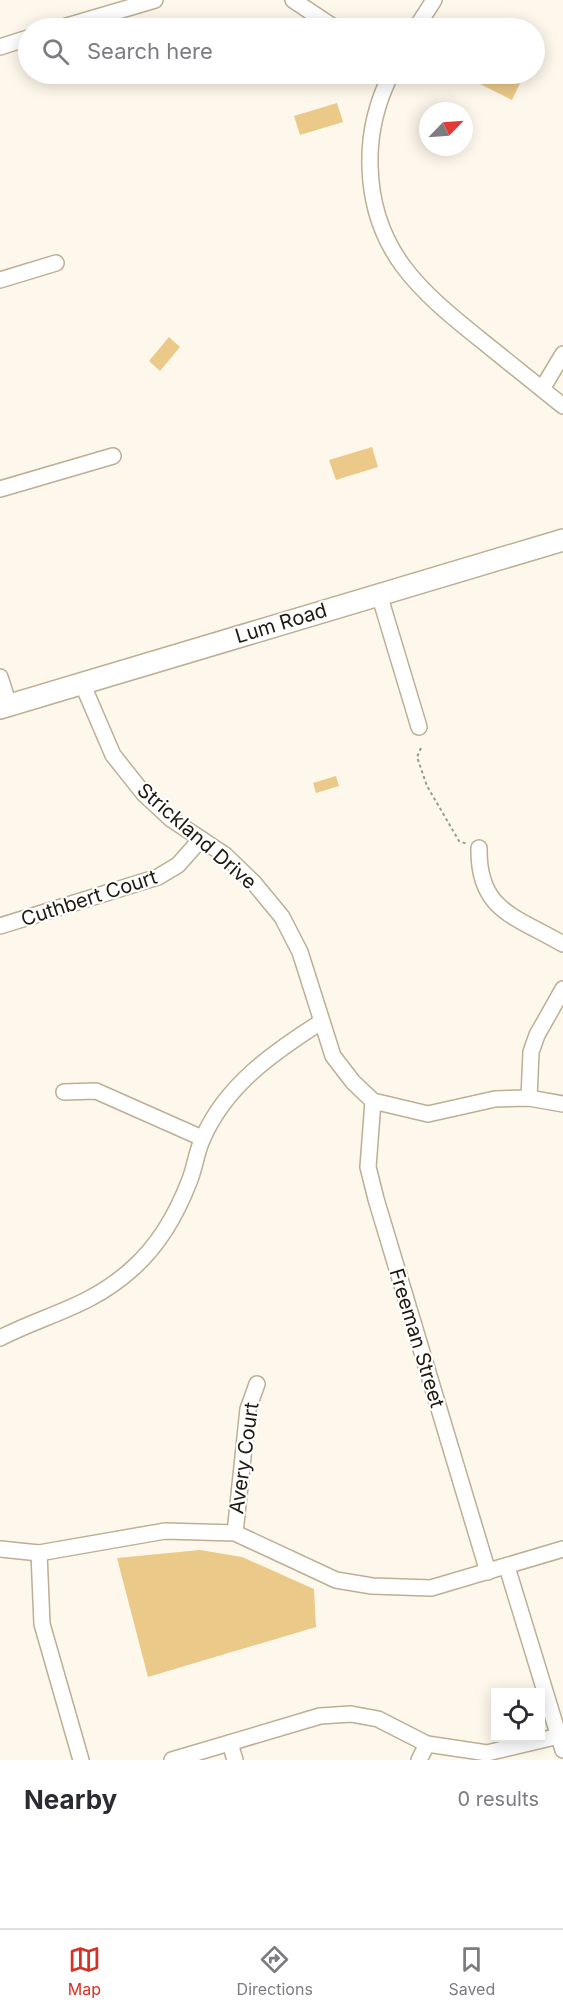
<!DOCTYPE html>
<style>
body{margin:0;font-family:Inter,sans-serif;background:#f2f2f3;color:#2b2b33}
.controls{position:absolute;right:18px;bottom:18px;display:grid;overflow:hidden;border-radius:0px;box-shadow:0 3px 15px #0003}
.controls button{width:54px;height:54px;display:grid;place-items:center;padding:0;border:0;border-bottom:2px solid #e1e1e2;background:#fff;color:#2b2b33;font:30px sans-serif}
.compass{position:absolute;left:419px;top:102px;width:54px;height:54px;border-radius:50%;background:#fff;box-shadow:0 3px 15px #0003;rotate:65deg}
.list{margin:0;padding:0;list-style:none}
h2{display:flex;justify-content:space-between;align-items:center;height:78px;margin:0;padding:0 24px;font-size:26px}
h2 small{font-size:20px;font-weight:400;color:#7c7c81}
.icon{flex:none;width:33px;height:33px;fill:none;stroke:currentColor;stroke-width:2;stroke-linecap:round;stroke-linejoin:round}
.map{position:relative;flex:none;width:563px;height:1760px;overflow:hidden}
.search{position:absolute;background:#fff;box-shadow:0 3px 15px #0003;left:18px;right:18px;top:18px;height:66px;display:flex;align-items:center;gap:15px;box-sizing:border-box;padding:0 21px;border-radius:33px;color:#7c7c81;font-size:22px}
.sheet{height:168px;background:#fff}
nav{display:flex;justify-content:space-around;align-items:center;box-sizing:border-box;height:84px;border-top:2px solid #e1e1e2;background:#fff;font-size:16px;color:#7c7c81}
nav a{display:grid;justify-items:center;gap:3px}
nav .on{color:#d93025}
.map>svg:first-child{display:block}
.green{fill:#ebc988}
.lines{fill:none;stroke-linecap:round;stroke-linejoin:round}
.street-casing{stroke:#bdae94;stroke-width:18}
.secondary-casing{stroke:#bdae94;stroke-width:24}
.path{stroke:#9d988c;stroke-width:2;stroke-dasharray:3 3;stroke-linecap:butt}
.street{stroke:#fff;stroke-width:15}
.secondary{stroke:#fff;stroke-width:21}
.labels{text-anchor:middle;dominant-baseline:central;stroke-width:4.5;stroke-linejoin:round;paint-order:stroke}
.street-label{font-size:20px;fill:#1f1a10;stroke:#fff}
</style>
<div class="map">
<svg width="563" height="1760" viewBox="0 0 563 1760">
<rect width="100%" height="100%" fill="#fef8ec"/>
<g class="green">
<path d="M475 74H505L521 81 512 100 472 80Z"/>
<path d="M337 103 343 122 300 135 294 116Z"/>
<path d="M169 337 180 347 160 371 149 361Z"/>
<path d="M372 447 378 467 336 480 329 460Z"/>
<path d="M336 776 339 786 316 793 313 783Z"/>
<path d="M200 1550 242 1557 314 1589 316 1627 148 1677 117 1558Z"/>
</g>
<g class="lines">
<defs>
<g id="street">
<path d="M293 0 335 28"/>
<path d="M60 28 155 0"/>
<path d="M416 28 434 0"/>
<path d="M0 47 28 38"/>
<path d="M391 74C377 102 369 134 370 166 372 251 420 291 481 340 508 362 536 384 563 406"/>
<path d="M0 280 56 263"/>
<path d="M542 389 563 354"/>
<path d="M0 489 113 456"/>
<path d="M379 594 419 727"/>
<path d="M0 677 9 705"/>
<path d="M82 683 113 755 144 794 171 819 225 855 254 883 282 917 300 952 333 1056 353 1082 373 1101 428 1114 495 1099 529 1098 563 1104"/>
<path d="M479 848C478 911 515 916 563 944"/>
<path d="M0 926 158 877 178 865 201 839"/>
<path d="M64 1092 96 1091 202 1138"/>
<path d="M529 1098 531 1052 537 1035 563 989"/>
<path d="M373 1101 368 1167 376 1199 488 1572"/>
<path d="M0 1338C47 1314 90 1307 132 1269 158 1246 177 1213 189 1182 195 1168 196 1152 203 1138 226 1085 274 1052 321 1022"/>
<path d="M235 1533 248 1409 257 1384"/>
<path d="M0 1549 39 1553 165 1531 235 1533 336 1580 372 1586 431 1588 563 1549"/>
<path d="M39 1553 42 1624 81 1760"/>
<path d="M507 1567 563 1750"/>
<path d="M230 1743 235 1760"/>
<path d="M172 1760 320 1716 351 1714 378 1719 427 1744 487 1753 559 1736"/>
<path d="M419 1760 427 1744"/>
</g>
<path id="secondary" d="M0 708 563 540"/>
</defs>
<use href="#street" class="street-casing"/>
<use href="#secondary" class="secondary-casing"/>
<path class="path" d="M421 748 417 757 427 786 459 841 467 844"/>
<use href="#street" class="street"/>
<use href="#secondary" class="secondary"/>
</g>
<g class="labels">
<g class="street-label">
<text transform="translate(281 623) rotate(-17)">Lum Road</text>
<text transform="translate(197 836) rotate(41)">Strickland Drive</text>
<text transform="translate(89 898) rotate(-18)">Cuthbert Court</text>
<text transform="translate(417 1338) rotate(73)">Freeman Street</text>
<text transform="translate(244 1458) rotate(-82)">Avery Court</text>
</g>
</g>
</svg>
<div class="controls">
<button><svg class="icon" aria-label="locate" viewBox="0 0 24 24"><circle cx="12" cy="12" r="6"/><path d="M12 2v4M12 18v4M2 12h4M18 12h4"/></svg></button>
</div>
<svg class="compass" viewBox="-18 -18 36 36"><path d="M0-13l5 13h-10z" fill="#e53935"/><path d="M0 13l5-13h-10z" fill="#7c7c81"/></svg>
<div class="search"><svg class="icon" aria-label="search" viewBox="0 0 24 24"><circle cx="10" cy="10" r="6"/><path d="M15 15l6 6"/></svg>Search here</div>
</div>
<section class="sheet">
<h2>Nearby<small>0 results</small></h2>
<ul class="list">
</ul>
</section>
<nav>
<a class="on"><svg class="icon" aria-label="map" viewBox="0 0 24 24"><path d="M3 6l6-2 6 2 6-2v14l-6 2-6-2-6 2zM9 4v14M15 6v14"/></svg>Map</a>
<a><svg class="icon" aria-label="directions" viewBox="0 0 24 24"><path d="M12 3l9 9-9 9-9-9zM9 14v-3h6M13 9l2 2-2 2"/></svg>Directions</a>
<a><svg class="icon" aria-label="saved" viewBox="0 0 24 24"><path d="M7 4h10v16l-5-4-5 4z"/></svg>Saved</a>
</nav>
